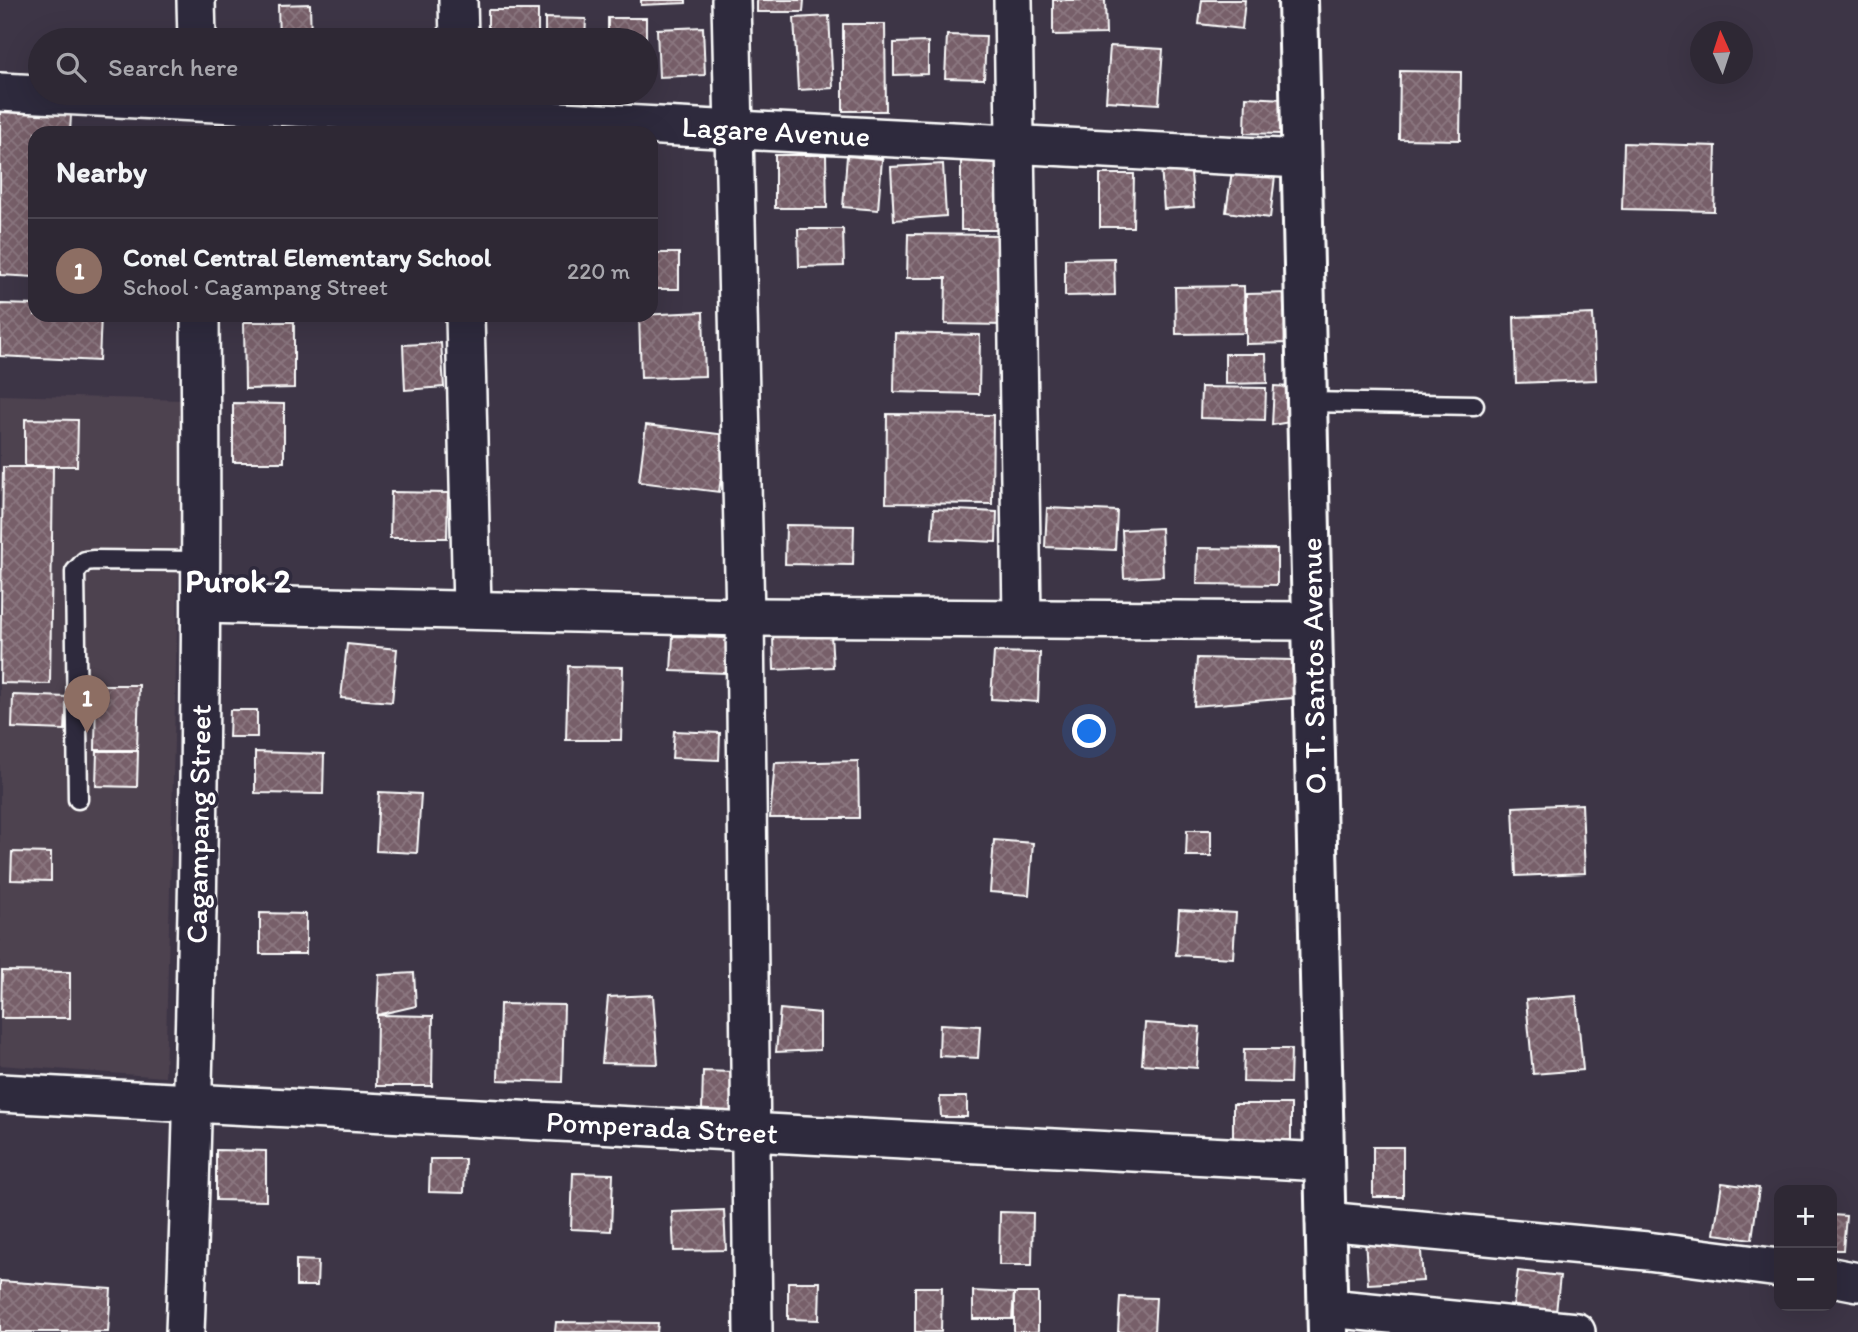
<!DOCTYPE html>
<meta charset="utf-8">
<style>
body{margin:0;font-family:Itim,sans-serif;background:#3a3440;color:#f1f3f6}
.controls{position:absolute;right:21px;bottom:21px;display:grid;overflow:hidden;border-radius:14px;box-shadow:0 7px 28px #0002}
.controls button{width:63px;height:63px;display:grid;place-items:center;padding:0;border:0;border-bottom:2px solid #49444f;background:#2e2834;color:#f1f3f6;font:35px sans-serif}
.compass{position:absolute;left:1690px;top:21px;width:63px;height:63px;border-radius:50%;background:#2e2834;box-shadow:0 7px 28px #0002;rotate:357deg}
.you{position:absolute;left:1090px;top:732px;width:24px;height:24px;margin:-18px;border:5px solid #fff;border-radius:50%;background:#1a73e8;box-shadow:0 0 0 10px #1a73e833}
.badge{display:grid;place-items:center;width:46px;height:46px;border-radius:50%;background:#8c9099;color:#fff;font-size:23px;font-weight:700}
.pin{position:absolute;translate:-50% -58px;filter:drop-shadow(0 2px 4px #0008)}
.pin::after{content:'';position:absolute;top:37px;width:24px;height:21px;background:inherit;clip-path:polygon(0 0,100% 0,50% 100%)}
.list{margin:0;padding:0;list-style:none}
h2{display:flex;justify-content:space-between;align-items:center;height:91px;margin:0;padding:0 28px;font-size:30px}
h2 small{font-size:23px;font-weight:400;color:#a7a6ac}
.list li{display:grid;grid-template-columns:46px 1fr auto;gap:21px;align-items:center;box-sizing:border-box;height:105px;padding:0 28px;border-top:2px solid #49444f}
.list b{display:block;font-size:26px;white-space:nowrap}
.list p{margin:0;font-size:23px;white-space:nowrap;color:#a7a6ac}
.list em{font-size:23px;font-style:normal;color:#a7a6ac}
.icon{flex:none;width:38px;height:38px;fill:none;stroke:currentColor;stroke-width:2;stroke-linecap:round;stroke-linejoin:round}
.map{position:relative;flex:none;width:1858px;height:1332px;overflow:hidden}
.search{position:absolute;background:#2e2834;box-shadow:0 7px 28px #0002;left:28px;top:28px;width:630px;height:77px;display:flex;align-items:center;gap:18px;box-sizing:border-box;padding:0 24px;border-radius:38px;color:#a7a6ac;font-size:26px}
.panel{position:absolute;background:#2e2834;box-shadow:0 7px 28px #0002;left:28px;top:126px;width:630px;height:196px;border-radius:21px}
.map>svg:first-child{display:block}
.built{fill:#4e4250}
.building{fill:url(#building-cross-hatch);stroke:#fff;stroke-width:2}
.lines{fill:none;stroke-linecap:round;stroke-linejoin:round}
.service-casing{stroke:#fff;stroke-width:23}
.minor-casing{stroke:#fff;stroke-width:42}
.tertiary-casing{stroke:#fff;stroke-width:44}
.service{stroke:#2f2a3d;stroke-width:18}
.minor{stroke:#2f2a3d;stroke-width:37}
.tertiary{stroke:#2f2a3d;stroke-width:38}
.labels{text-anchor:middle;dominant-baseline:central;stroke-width:7;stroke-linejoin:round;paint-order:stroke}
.street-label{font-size:30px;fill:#fff;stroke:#2f2a3d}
.neighbourhood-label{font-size:32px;font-weight:bold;fill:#fff;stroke:#2f2a3d}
</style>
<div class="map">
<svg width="1858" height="1332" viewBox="0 0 1858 1332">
<defs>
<pattern id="building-cross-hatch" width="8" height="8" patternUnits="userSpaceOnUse" patternTransform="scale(1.75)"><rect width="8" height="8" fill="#775f69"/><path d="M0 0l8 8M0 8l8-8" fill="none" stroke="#8b7780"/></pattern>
</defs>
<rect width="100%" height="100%" fill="#3d3546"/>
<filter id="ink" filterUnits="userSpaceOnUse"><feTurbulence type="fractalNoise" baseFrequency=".0143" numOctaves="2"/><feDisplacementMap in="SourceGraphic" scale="14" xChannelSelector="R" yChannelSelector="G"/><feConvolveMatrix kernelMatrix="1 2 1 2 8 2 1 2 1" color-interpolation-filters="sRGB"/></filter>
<g filter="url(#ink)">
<path class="built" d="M0 395 183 400 165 1077 0 1065Z"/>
<g class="building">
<path d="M641 0H686V3L641 5Z"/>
<path d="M757 0H804L803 12H757Z"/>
<path d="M1053 0H1105L1106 34 1053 35Z"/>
<path d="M1202 0H1245L1242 29 1199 24Z"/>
<path d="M310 4 311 40H279L278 5Z"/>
<rect x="488" y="10" width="50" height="30"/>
<path d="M829 16 833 88 798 90 794 18Z"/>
<path d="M545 18 586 19 585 40H545Z"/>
<path d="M608 18H646V76V40H608Z"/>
<path d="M843 24H885L886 111H843Z"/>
<path d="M703 27 705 75 659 77 657 29Z"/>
<path d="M430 32V40H376V33Z"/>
<path d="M947 35 986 36 984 79 945 78Z"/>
<path d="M928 42V74L894 75V43Z"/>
<path d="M1110 46 1163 49 1159 104 1106 101Z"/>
<path d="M1400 71 1461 72 1460 140 1399 139Z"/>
<path d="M1246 97 1283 99 1281 134 1245 133Z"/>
<path d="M0 109 71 115 70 133H35V277L0 275Z"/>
<path d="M1624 143 1716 146 1714 211 1622 209Z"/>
<path d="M775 155H826L827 208H775Z"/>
<path d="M847 156 882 159 878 210 843 207Z"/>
<path d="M961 160H1011L1010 230H961Z"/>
<path d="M1190 163 1194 207 1164 209 1161 165Z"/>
<path d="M943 164 946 216 894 220 891 167Z"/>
<path d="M1232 171 1275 176 1270 218 1226 212Z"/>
<path d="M1100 174H1134L1133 227H1100Z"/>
<path d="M798 229H843L844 266 799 267Z"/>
<path d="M908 234 1006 235 1005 325 945 324 946 278H907Z"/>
<rect x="651" y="253" width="28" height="36"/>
<path d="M1114 258 1115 295 1065 296V259Z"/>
<path d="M1244 286 1245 333 1176 334 1175 287Z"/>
<path d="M1290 293V343L1246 344V294Z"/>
<path d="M0 304 35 305V315H101L99 361 0 356Z"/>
<path d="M703 312 705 376 641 378 639 315Z"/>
<path d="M1593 314 1596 380 1516 383 1514 317Z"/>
<path d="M244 322H294V388L245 389Z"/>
<path d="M895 333 980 335 979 394 894 392Z"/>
<path d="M441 343 444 387 405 390 403 345Z"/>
<path d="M1225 354H1266L1267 383 1225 384Z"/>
<path d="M1274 386 1290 387 1296 421 1272 425Z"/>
<path d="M1201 387 1266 388 1265 420 1200 418Z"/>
<path d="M233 403 284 404V462H233Z"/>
<path d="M887 414 993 415 992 504 886 503Z"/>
<path d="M25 419 78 420 77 466H25Z"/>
<path d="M646 425 727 435 719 492 639 482Z"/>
<path d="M3 467H53L50 684 0 683Z"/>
<path d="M391 492 448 493 447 538H390Z"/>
<path d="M1047 508 1117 511 1115 550 1045 547Z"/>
<path d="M934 509 997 512 996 542 932 539Z"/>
<path d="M786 525 854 526 853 565 785 564Z"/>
<path d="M1161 528 1163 576 1124 578 1122 530Z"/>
<path d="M1198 548 1277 549V585L1197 584Z"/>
<path d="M831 634 833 667 774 670 773 636Z"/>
<path d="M673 636 727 638 726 673 671 671Z"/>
<path d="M347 644 397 649 392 702 341 698Z"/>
<path d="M994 652 1040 653 1038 702 991 699Z"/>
<path d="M1197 658 1292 660 1294 698 1194 706Z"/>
<path d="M568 666 623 667 621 740H566Z"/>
<path d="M96 685H139L137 750H95Z"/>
<path d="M13 695 67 697 65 730 12 728Z"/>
<path d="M230 710H257V737H229Z"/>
<path d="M674 731 720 733 719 760 672 758Z"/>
<path d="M97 751H138L137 787 96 786Z"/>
<path d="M255 752 324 754 323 794 255 793Z"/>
<path d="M858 761 859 818H770L775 763Z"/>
<path d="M379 792 421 794 417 853 376 851Z"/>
<path d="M1582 804 1585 873 1516 876 1513 807Z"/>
<path d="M1187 830H1211V856H1186Z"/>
<path d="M994 840 1033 843 1029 895 990 892Z"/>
<path d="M12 852 51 853V881L11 880Z"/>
<path d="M1179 910 1236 913 1233 958 1176 955Z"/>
<path d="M260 913 306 914V954H260Z"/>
<path d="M2 971 70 972V1018H1Z"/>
<path d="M414 973 416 1006 377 1015 379 975Z"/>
<path d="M653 995 658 1064 602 1063 608 997Z"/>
<path d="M1576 996 1583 1070 1533 1074 1526 1000Z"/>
<path d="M500 1004 564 1005 562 1082 498 1080Z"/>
<path d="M780 1009 820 1013V1050L776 1052Z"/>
<path d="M377 1015 433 1016 432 1086H376Z"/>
<path d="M1145 1023 1200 1027 1197 1068 1142 1064Z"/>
<path d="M940 1024 980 1026 978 1058 939 1056Z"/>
<path d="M1244 1049H1291L1290 1083 1243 1082Z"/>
<path d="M703 1071 734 1072 733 1111 702 1110Z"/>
<path d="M940 1097H967V1117H941Z"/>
<rect x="1233" y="1104" width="58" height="36"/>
<rect x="1373" y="1147" width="30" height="50"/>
<path d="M216 1150 266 1151V1201L216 1200Z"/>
<path d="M430 1159H465L464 1193 429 1192Z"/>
<path d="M573 1173 613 1174 611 1231 571 1229Z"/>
<path d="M1722 1183 1759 1188 1752 1239 1714 1234Z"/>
<path d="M724 1210 726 1250 674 1251 672 1212Z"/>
<path d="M1000 1212 1033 1213 1032 1265H999Z"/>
<path d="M1832 1215 1846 1216 1843 1250H1832Z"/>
<path d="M1420 1236 1423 1281 1368 1284 1365 1239Z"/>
<path d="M296 1260 318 1261 317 1286H296Z"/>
<path d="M1518 1271 1560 1276 1556 1312 1513 1307Z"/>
<path d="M0 1281 111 1289 108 1332H0Z"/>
<path d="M788 1282H820L819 1320 788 1319Z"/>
<path d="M915 1287H942L941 1332H915Z"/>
<path d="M973 1291 1014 1293 1012 1319H973Z"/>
<rect x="1014" y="1293" width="24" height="39"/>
<path d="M1120 1297 1156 1298 1154 1332H1118Z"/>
<path d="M556 1322 658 1323 657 1332H555Z"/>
</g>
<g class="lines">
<defs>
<g id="service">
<path d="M1307 402 1474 405"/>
<path d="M78 799 75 572 85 561 94 560 202 561"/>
</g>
<g id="minor">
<path d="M196 0 197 40"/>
<path d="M458 0 459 40"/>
<path d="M731 0 745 617 753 1332"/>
<path d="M1013 0 1022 619"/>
<path d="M0 92 1301 159"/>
<path d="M465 315 472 608"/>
<path d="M202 604 745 617 1312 621"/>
<path d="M0 1093 1324 1162"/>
<path d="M1325 1221 1647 1251 1779 1268"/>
<path d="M1832 1277 1858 1282"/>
<path d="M1328 1308 1576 1332"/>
<path d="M185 1332C198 993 203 654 200 315"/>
</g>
<path id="tertiary" d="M1298 0 1328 1332"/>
</defs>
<use href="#service" class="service-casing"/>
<use href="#minor" class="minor-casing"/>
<use href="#tertiary" class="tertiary-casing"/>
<use href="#service" class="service"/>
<use href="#minor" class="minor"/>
<use href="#tertiary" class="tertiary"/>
</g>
</g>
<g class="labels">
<g class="street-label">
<text transform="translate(776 131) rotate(3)">Lagare Avenue</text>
<text transform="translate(1313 666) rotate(-91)">O. T. Santos Avenue</text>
<text transform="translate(198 824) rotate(-89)">Cagampang Street</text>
<text transform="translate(662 1127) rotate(3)">Pomperada Street</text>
</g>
<g class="neighbourhood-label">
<text x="238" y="581">Purok 2</text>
</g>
</g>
</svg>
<div class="controls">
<button>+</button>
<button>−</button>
</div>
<svg class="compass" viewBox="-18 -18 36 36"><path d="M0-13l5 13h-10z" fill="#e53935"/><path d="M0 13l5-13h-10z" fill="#a7a6ac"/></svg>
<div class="you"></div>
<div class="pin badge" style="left:87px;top:733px;background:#8d6e63">1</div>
<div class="search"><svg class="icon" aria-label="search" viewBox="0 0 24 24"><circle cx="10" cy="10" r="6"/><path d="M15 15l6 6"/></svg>Search here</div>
<section class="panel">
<h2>Nearby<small></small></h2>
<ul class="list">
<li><span class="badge" style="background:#8d6e63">1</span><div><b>Conel Central Elementary School</b><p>School · Cagampang Street</p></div><em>220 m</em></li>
</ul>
</section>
</div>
